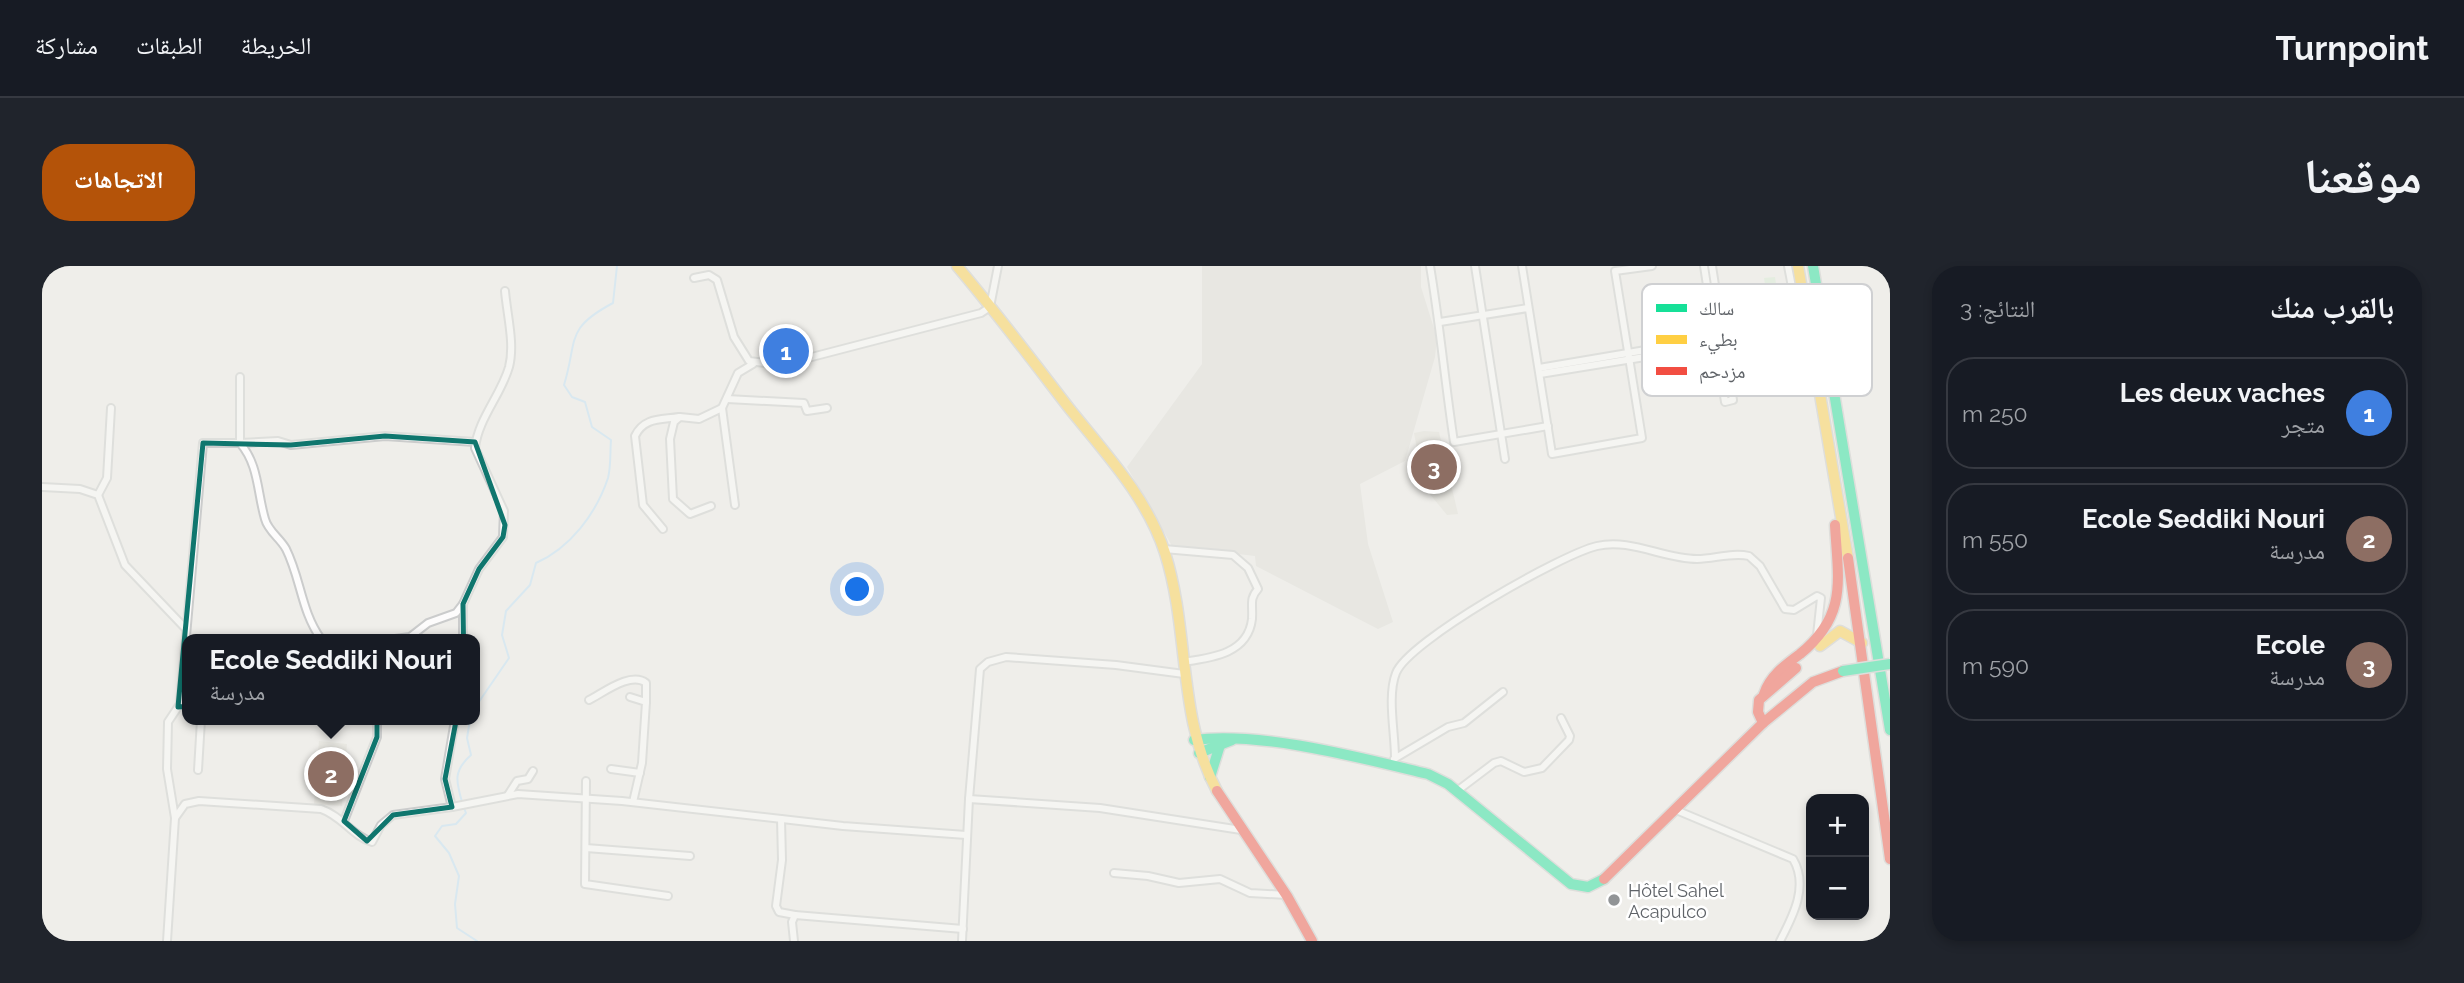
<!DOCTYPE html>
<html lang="ar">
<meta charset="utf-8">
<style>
body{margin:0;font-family:Raleway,"Noto Naskh Arabic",sans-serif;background:#20242c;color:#f1f3f6;direction:rtl}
.controls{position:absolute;right:21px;bottom:21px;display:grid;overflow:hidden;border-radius:14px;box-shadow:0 4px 10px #0003}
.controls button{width:63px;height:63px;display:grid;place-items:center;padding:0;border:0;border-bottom:2px solid #363941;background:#171b24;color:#f1f3f6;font:35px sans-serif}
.you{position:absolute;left:816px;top:324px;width:24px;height:24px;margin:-18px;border:5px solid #fff;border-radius:50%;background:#1a73e8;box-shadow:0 0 0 10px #1a73e833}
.badge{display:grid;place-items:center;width:46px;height:46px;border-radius:50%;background:#b45309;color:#fff;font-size:23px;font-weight:700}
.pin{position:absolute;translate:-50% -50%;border:4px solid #fff;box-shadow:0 2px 7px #0006}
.popup{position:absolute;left:140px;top:368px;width:298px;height:91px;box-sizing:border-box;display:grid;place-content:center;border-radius:14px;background:#171b24;filter:drop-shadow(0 2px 5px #0005);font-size:23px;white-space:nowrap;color:#9ea1a6}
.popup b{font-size:26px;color:#f1f3f6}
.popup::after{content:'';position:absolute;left:50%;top:100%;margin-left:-14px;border:14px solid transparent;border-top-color:#171b24}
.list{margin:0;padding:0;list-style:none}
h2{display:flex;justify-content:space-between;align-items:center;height:91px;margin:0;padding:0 28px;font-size:30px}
h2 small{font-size:23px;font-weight:400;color:#9ea1a6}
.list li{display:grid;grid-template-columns:46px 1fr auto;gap:21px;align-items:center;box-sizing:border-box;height:112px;margin:0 14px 14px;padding:0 14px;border:2px solid #363941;border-radius:28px}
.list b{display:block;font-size:26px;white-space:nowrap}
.list p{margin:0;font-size:23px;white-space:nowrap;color:#9ea1a6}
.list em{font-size:23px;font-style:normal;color:#9ea1a6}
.map{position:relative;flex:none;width:1848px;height:675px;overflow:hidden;direction:ltr;border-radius:28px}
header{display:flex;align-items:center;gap:42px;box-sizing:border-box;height:98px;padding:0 35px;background:#171b24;border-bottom:2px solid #363941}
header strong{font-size:33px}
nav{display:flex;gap:38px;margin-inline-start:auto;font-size:24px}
.intro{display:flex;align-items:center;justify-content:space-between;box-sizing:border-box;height:168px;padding:0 42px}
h1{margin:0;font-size:49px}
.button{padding:18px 32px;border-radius:28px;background:#b45309;color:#fff;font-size:24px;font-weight:700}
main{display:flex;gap:42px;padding:0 42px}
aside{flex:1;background:#171b24;border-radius:28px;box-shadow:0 4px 10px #0003}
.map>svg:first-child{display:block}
.industrial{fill:#dfddda}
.education{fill:#e2e0da}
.green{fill:#d8ebd6}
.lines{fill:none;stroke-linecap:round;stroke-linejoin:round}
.stream{stroke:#bfe0f9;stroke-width:2}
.street-casing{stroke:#cbcccc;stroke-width:10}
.fast-casing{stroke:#cacacb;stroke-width:13}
.slow-casing{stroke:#cacacb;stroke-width:13}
.jam-casing{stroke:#cacacb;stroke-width:13}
.street{stroke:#fdfcfc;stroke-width:6}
.fast{stroke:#16e098;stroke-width:10}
.slow{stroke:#ffcf43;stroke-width:10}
.jam{stroke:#f24e42;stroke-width:10}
.fast-bridge-casing{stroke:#cacacb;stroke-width:13;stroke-linecap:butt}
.fast-bridge{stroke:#16e098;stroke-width:10}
.marked{fill:none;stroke:#0f766e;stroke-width:5;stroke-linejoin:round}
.poi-dot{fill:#919496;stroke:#fff;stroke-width:2.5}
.labels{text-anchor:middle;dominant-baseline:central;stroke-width:5;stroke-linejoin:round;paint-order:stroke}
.poi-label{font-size:18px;fill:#5f6368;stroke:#fff;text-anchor:start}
.key{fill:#fff;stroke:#cfd0d2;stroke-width:2}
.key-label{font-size:19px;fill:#5f6368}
</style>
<header>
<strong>Turnpoint</strong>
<nav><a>الخريطة</a><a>الطبقات</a><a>مشاركة</a></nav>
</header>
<div class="intro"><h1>موقعنا</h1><a class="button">الاتجاهات</a></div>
<main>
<aside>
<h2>بالقرب منك<small>النتائج: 3</small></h2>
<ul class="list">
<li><span class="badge" style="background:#3f7fe0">1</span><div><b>Les deux vaches</b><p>متجر</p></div><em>250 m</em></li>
<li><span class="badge" style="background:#8d6e63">2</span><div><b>Ecole Seddiki Nouri</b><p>مدرسة</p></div><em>550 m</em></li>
<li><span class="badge" style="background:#8d6e63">3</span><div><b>Ecole</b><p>مدرسة</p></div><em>590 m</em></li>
</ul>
</aside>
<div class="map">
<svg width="1848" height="675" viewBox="0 0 1848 675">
<rect width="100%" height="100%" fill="#efeeea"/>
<path class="industrial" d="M1160 0H1379V21L1395 72 1393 91 1363 195 1318 218 1326 278 1351 356 1336 363 1214 300 1213 290 1130 280 1085 201 1160 98Z"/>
<g class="education">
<path d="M1382 165 1397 166 1416 248 1405 249 1382 221 1372 167Z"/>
<path d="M277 475 305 478 300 540 272 538Z"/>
</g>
<path class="green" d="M1733 11 1736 31 1725 33 1722 12Z"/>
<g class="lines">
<g class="stream">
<path d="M432 443 467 392 460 369 464 345 488 319 494 297C528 282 554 248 566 212 569 201 568 186 569 174L550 161 543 136 530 131 522 119C536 74 522 63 571 37L575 0"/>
<path d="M420 536C414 515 411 505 429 489L425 472 428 454"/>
<path d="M422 542 424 547 414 558 400 560 393 570 407 587 417 610 413 638 415 662 435 675"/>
</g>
<defs>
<g id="street">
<path d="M1388 0C1398 59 1403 117 1412 176L1506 160"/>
<path d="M1433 0 1463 193"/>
<path d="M1480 0 1510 188 1600 172 1573 5 1610 0"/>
<path d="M1662 0 1683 136 1691 134 1670 0"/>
<path d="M652 12 667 9 675 14 692 71 707 95 739 99 939 47 948 41 956 0"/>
<path d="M1398 56 1486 42"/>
<path d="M1497 102 1734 62C1760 49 1750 24 1746 0"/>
<path d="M1498 108 1739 69C1765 73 1763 101 1772 120"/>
<path d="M685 133 762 137 765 145 785 142"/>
<path d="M680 142 693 239"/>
<path d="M198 177 236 175 249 179 343 170 433 176"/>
<path d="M198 177C217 199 215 226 223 253 226 265 238 272 244 283 259 313 259 345 279 373"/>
<path d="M0 221 38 223 56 229 83 299 143 362"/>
<path d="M56 229 65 212 69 142"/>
<path d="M669 240 648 248 631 233 628 173 632 156 638 151 657 153 680 142 696 107 711 98"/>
<path d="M621 263 601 239 593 170C602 151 619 154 637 151"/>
<path d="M1122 283 1191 289 1206 302 1216 323C1207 333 1211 338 1210 353 1206 388 1169 392 1141 396"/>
<path d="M421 338V373"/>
<path d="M353 373 368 371 386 357 414 347 421 338 437 303 461 271 462 245 433 182C436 153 459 129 467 101 473 78 465 49 463 25"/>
<path d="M588 431 604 436 600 497 591 536"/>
<path d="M547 434C561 427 589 405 604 417V436"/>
<path d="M1353 492C1353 466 1345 430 1354 407 1366 375 1520 288 1555 280 1588 272 1622 293 1655 293 1672 293 1690 286 1707 290L1718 300 1743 343 1752 344 1775 330 1779 332 1775 369"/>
<path d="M1352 493 1406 461 1422 457 1461 426"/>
<path d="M569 503 598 507"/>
<path d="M156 504 159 454"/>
<path d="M544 515 543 618 626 630"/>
<path d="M1415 525 1452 497 1459 495 1482 506 1500 502 1527 474 1528 470 1519 452"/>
<path d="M466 529 475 515 486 513 491 505"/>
<path d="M927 533 1058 542 1199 564"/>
<path d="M410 541 403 513 413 454"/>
<path d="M1634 544 1751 593C1767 620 1751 650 1738 675"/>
<path d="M133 552 125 503 126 456 138 438 161 177H198V111"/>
<path d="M739 553 740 594 734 640 737 646 753 649"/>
<path d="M302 555 335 471V454"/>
<path d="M544 582 648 590"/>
<path d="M1072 607 1106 610 1137 617 1178 613 1208 627 1244 629"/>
<path d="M125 675 133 552 143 538 157 535 279 543C300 550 310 570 330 576L339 559 351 549 410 541 476 528 580 535 801 560 924 569"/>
<path d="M752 675 750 656 753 649 921 663"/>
<path d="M920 675 927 533 938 403 946 396 964 391 1074 399 1142 408"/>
</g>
<g id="fast">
<path d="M1771 0 1848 464"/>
<path d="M1152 474C1219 465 1319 492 1386 508L1406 518 1529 618 1546 621 1562 613"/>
<path d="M1157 487 1190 474"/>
<path d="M1168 511 1178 479"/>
</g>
<g id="slow">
<path d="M915 0C954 46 990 94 1027 142 1063 187 1105 231 1123 287 1148 366 1135 450 1175 525"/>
<path d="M1756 0 1806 292"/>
<path d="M1778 380 1798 365 1820 377"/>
</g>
<g id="jam">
<path d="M1806 292 1848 593"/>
<path d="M1722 428C1728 410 1743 399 1758 388 1806 349 1796 314 1793 259"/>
<path d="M1721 457 1716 446 1717 434 1754 402"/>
<path d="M1175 525 1245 630 1270 675"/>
<path d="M1562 613 1721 457 1771 416 1801 405"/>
</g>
</defs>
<use href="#street" class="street-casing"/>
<use href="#fast" class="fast-casing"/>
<use href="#slow" class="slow-casing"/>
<use href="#jam" class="jam-casing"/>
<use href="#street" class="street"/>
<use href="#fast" class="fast"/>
<use href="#slow" class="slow"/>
<use href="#jam" class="jam"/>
<defs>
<path id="fast-bridge" d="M1801 405 1848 398"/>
</defs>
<use href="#fast-bridge" class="fast-bridge-casing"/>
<use href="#fast-bridge" class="fast-bridge"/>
</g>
<path d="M0 0H1848V675H0ZM343 170 433 176 463 259 461 271 437 303 421 338 422 413 403 513 410 541 351 549 325 575 302 555 335 471V436L286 431 136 441 161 177 249 179Z" fill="#efeeea" fill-opacity=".55" fill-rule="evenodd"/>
<path class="marked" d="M343 170 433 176 463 259 461 271 437 303 421 338 422 413 403 513 410 541 351 549 325 575 302 555 335 471V436L286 431 136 441 161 177 249 179Z"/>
<circle class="poi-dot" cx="1572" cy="634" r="7"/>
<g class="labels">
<g class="poi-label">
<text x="1586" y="624">Hôtel Sahel<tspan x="1586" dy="21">Acapulco</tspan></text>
</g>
</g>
<rect x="1600" y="18" width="230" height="112" rx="10" class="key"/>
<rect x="1614" y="38" width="31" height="8" fill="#16e098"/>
<rect x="1614" y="69" width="31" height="9" fill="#ffcf43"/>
<rect x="1614" y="101" width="31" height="8" fill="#f24e42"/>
<g class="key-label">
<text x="1657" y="49">سالك</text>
<text x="1657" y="80">بطيء</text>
<text x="1657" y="112">مزدحم</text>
</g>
</svg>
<div class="controls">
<button>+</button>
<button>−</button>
</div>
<div class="you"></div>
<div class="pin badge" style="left:744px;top:85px;background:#3f7fe0">1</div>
<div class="pin badge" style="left:289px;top:508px;background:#8d6e63">2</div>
<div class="popup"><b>Ecole Seddiki Nouri</b>مدرسة</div>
<div class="pin badge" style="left:1392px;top:201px;background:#8d6e63">3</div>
</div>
</main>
